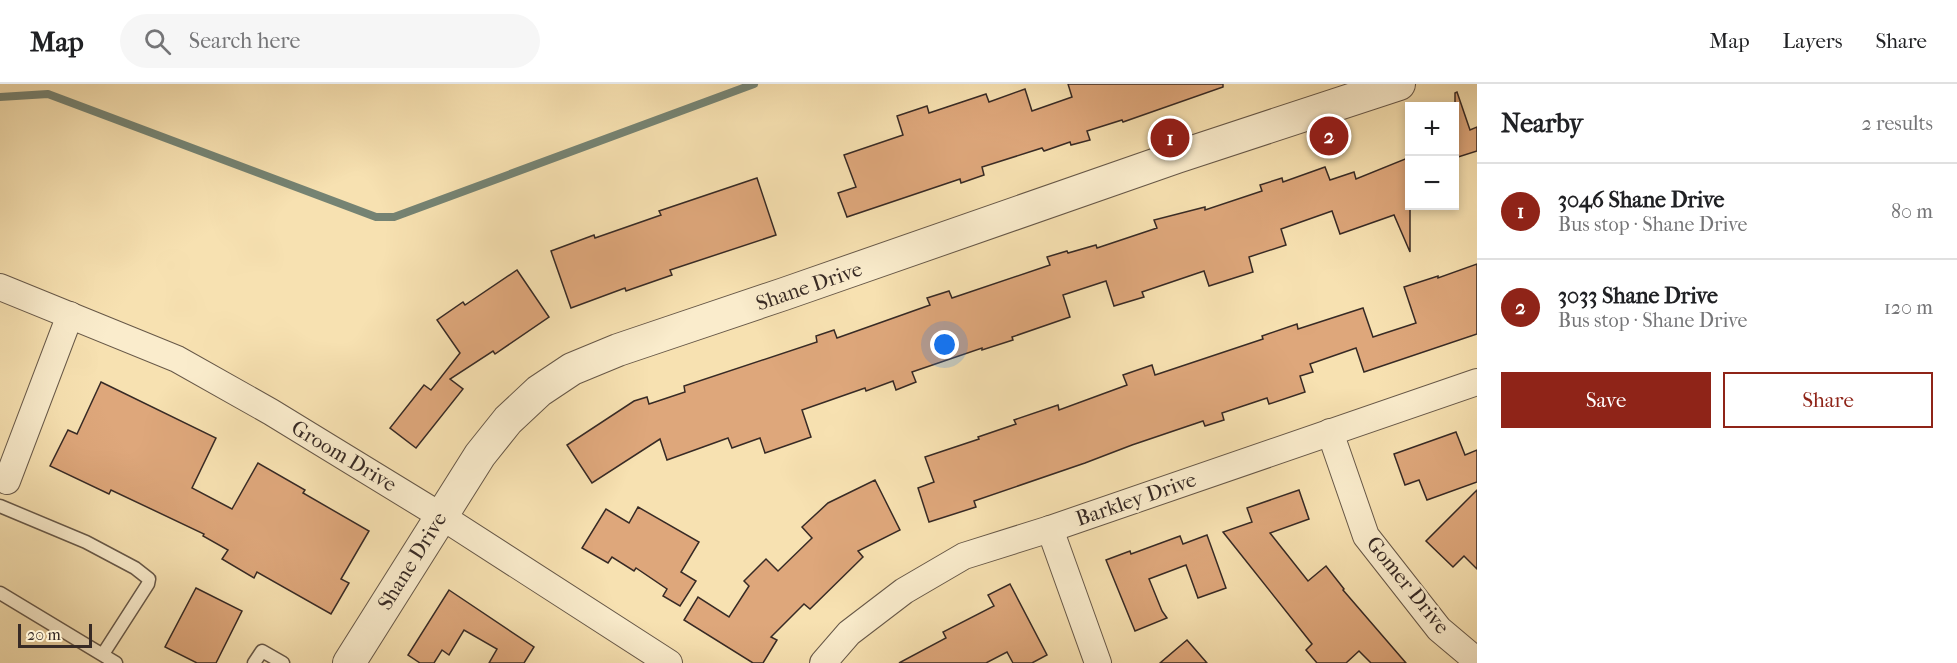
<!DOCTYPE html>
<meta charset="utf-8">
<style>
body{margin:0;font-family:"IM FELL French Canon",serif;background:#f6f6f6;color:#202124}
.controls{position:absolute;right:18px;top:18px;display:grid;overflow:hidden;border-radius:0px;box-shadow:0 3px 9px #0003}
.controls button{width:54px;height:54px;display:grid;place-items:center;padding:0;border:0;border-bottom:2px solid #e0e0e0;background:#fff;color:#202124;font:30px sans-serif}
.scale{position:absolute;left:18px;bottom:15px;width:74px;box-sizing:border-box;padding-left:6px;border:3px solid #372a25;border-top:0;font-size:16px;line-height:21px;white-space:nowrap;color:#372a25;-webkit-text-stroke:4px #faeccc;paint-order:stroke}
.you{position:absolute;left:945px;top:261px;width:21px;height:21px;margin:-15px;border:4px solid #fff;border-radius:50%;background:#1a73e8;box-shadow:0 0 0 9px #1a73e833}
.badge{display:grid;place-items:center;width:39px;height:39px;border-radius:50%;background:#8f2418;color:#fff;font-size:20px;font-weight:700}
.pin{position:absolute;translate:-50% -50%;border:3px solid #fff;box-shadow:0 2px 6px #0006}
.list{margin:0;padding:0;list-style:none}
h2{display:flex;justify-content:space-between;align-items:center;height:78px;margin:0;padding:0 24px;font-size:26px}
h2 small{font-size:20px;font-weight:400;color:#757577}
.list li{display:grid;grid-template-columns:39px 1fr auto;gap:18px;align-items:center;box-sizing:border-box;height:96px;padding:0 24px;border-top:2px solid #e0e0e0}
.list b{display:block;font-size:22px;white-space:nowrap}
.list p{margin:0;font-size:20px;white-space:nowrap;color:#757577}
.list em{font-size:20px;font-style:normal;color:#757577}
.actions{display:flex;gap:12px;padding:18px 24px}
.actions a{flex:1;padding:14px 0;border:2px solid #8f2418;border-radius:0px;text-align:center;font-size:21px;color:#8f2418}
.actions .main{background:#8f2418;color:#fff}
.icon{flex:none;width:33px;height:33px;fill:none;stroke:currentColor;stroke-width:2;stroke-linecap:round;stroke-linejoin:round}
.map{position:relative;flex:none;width:1477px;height:579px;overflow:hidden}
header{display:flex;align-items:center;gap:36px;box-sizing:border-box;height:84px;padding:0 30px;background:#fff;border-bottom:2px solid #e0e0e0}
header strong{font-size:28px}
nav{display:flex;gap:33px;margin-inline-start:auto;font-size:21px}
.search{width:420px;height:54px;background:#f6f6f6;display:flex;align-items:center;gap:15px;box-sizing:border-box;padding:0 21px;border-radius:33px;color:#757577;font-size:22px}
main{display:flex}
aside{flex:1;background:#fff}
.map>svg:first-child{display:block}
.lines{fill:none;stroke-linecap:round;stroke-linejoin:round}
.stream{stroke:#758373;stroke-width:8}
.building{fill:#dea77b;stroke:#372a25;stroke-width:1.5}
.service-casing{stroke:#675848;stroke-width:15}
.minor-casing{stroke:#675848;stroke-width:28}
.tertiary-casing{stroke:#675848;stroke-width:34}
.service{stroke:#faeccc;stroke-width:12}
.minor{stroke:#faeccc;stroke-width:26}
.tertiary{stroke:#faeccc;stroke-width:32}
.labels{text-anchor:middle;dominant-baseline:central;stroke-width:5;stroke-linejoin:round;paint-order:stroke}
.street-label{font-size:21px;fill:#372a25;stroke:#faeccc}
</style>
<header>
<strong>Map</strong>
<div class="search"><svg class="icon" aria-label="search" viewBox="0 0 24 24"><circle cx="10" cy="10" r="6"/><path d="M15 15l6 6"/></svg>Search here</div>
<nav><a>Map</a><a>Layers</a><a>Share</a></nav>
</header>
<main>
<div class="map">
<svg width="1477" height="579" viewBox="0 0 1477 579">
<rect width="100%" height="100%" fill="#f7e1b1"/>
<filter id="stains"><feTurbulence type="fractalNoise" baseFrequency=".00333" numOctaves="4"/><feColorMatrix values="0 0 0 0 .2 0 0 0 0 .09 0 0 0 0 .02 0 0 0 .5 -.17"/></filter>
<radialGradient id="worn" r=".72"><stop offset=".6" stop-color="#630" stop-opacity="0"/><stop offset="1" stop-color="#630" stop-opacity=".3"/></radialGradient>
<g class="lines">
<path class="stream" d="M0 13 48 10 376 133H394L754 0"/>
</g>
<g class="building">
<path d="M1068 0H1223V3L1123 38 1122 36 1087 47 1090 56 1071 61 1070 58 1044 67 1042 64 982 83 984 91 961 99 960 95 847 133 838 109 856 103 844 71 903 51 897 32 927 22 929 29 986 10 989 18 1025 5 1032 27 1072 13Z"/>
<path d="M1457 8 1470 46 1477 43V67L1455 74V9Z"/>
<path d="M1410 73V168L1394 131 1340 150 1332 127 1281 145 1286 161 1249 173 1253 188 1209 202 1204 187 1142 208 1144 213 1114 222 1106 197 1063 211 1070 233 1012 253 1013 256 982 266V264L912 288 916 298 896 306 893 297 866 307 865 304 802 326 811 353 765 369 760 354 732 364 728 354 667 376 660 355 592 399 567 361 634 317 647 313 649 320 685 308 684 302 817 258 816 252 834 246 837 254 930 221 927 214 949 207 952 214 1050 181 1047 173 1067 167 1068 169 1096 161 1097 164 1157 144 1154 136 1205 123V126L1262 107 1260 101 1282 94 1283 98 1325 83 1330 96 1354 88 1356 95Z"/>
<path d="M757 94 776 151 670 186 672 191 626 207 625 204 571 224 551 167 594 151 595 154 661 131 659 127Z"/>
<path d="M1477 180V250L1364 288 1356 264 1310 280 1313 288 1300 292 1305 308 1269 320 1267 314 1222 329 1224 336 1205 342 1203 337 1132 361 1085 379 974 417 976 423 929 438 918 404 934 398 925 373 979 355 978 353 1016 340 1014 336 1058 321 1059 326 1127 301 1123 291 1152 281 1155 291 1263 255 1262 252 1297 240 1298 245 1363 224 1373 253 1416 239 1404 203 1438 192V194Z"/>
<path d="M517 186 549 233 495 270 493 267 450 295 463 305 416 364 390 344 424 301 431 306 460 269 437 236 463 218 465 221Z"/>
<path d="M101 298 216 354 192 404 232 425 258 379 305 406 303 409 369 447 341 495 349 499 331 530 257 488 254 494 222 475 228 466 203 452 204 450 111 406 109 410 50 382 68 346 77 350Z"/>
<path d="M1456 348 1465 371 1477 366V398L1427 416 1419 396 1405 401 1394 370Z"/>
<path d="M875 396 900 446 858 467 863 473 810 525 804 520 771 553 777 556 763 579H753L684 536 698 513 729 533 749 502 744 497 766 475 778 487 812 454 802 443 828 419Z"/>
<path d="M1299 406 1309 435 1270 449 1308 497 1326 482 1344 505 1343 506 1406 579H1371L1359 567 1346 579H1317L1306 566 1312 560 1223 448 1252 438 1247 424Z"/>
<path d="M1477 406V485L1464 472 1453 483 1426 457Z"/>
<path d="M638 423 699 458 681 488 696 497 680 522 663 512 667 505 636 484 634 487 612 473 608 479 582 464 606 425 629 439Z"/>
<path d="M1207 451 1226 504 1198 514 1186 481 1149 495 1162 527 1167 534 1135 547 1106 476 1130 467 1131 470 1180 452 1183 460Z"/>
<path d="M1010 500 1047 571 1032 579H1013L1007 568 986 579H899L946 554 943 548 994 522 988 511Z"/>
<path d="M196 504 242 527 216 579H197L165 563Z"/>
<path d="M449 506 534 563 524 579H489L497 565 464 546 449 571 442 566 434 579H420L408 571Z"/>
<path d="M1187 556 1207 579H1160Z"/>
</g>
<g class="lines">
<defs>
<g id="service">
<path d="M0 422 86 458 135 484 149 495 148 500 103 570"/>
<path d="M0 509 116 579"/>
<path d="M254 579 262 567 283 579"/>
</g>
<g id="minor">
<path d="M0 203 177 275 271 328 441 432 669 579"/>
<path d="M1330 348 1366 452 1439 545 1477 577"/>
<path d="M7 397 70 231"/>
<path d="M1050 445 1098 579"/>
<path d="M823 579 849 549 904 507 964 472 1050 445 1477 298"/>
</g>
<path id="tertiary" d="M349 579 480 371 508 336 539 307 572 285 618 266 784 210 1177 73 1399 0"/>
</defs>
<use href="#service" class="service-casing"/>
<use href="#minor" class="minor-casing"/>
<use href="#tertiary" class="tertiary-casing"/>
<use href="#service" class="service"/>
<use href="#minor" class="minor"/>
<use href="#tertiary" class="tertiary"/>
</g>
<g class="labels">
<g class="street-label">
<text transform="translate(809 202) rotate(-19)">Shane Drive</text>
<text transform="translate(344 372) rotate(31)">Groom Drive</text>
<text transform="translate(1136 415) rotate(-19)">Barkley Drive</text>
<text transform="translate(412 477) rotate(-58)">Shane Drive</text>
<text transform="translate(1408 501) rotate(51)">Gomer Drive</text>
</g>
</g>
<rect width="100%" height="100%" filter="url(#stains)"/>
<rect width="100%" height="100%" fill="url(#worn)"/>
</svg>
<div class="controls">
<button>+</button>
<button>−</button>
</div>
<div class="scale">20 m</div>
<div class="you"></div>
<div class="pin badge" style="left:1170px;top:54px">1</div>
<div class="pin badge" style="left:1329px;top:52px">2</div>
</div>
<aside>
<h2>Nearby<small>2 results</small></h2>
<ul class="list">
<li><span class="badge">1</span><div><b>3046 Shane Drive</b><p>Bus stop · Shane Drive</p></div><em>80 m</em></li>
<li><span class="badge">2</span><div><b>3033 Shane Drive</b><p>Bus stop · Shane Drive</p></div><em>120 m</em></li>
</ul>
<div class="actions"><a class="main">Save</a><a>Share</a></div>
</aside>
</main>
